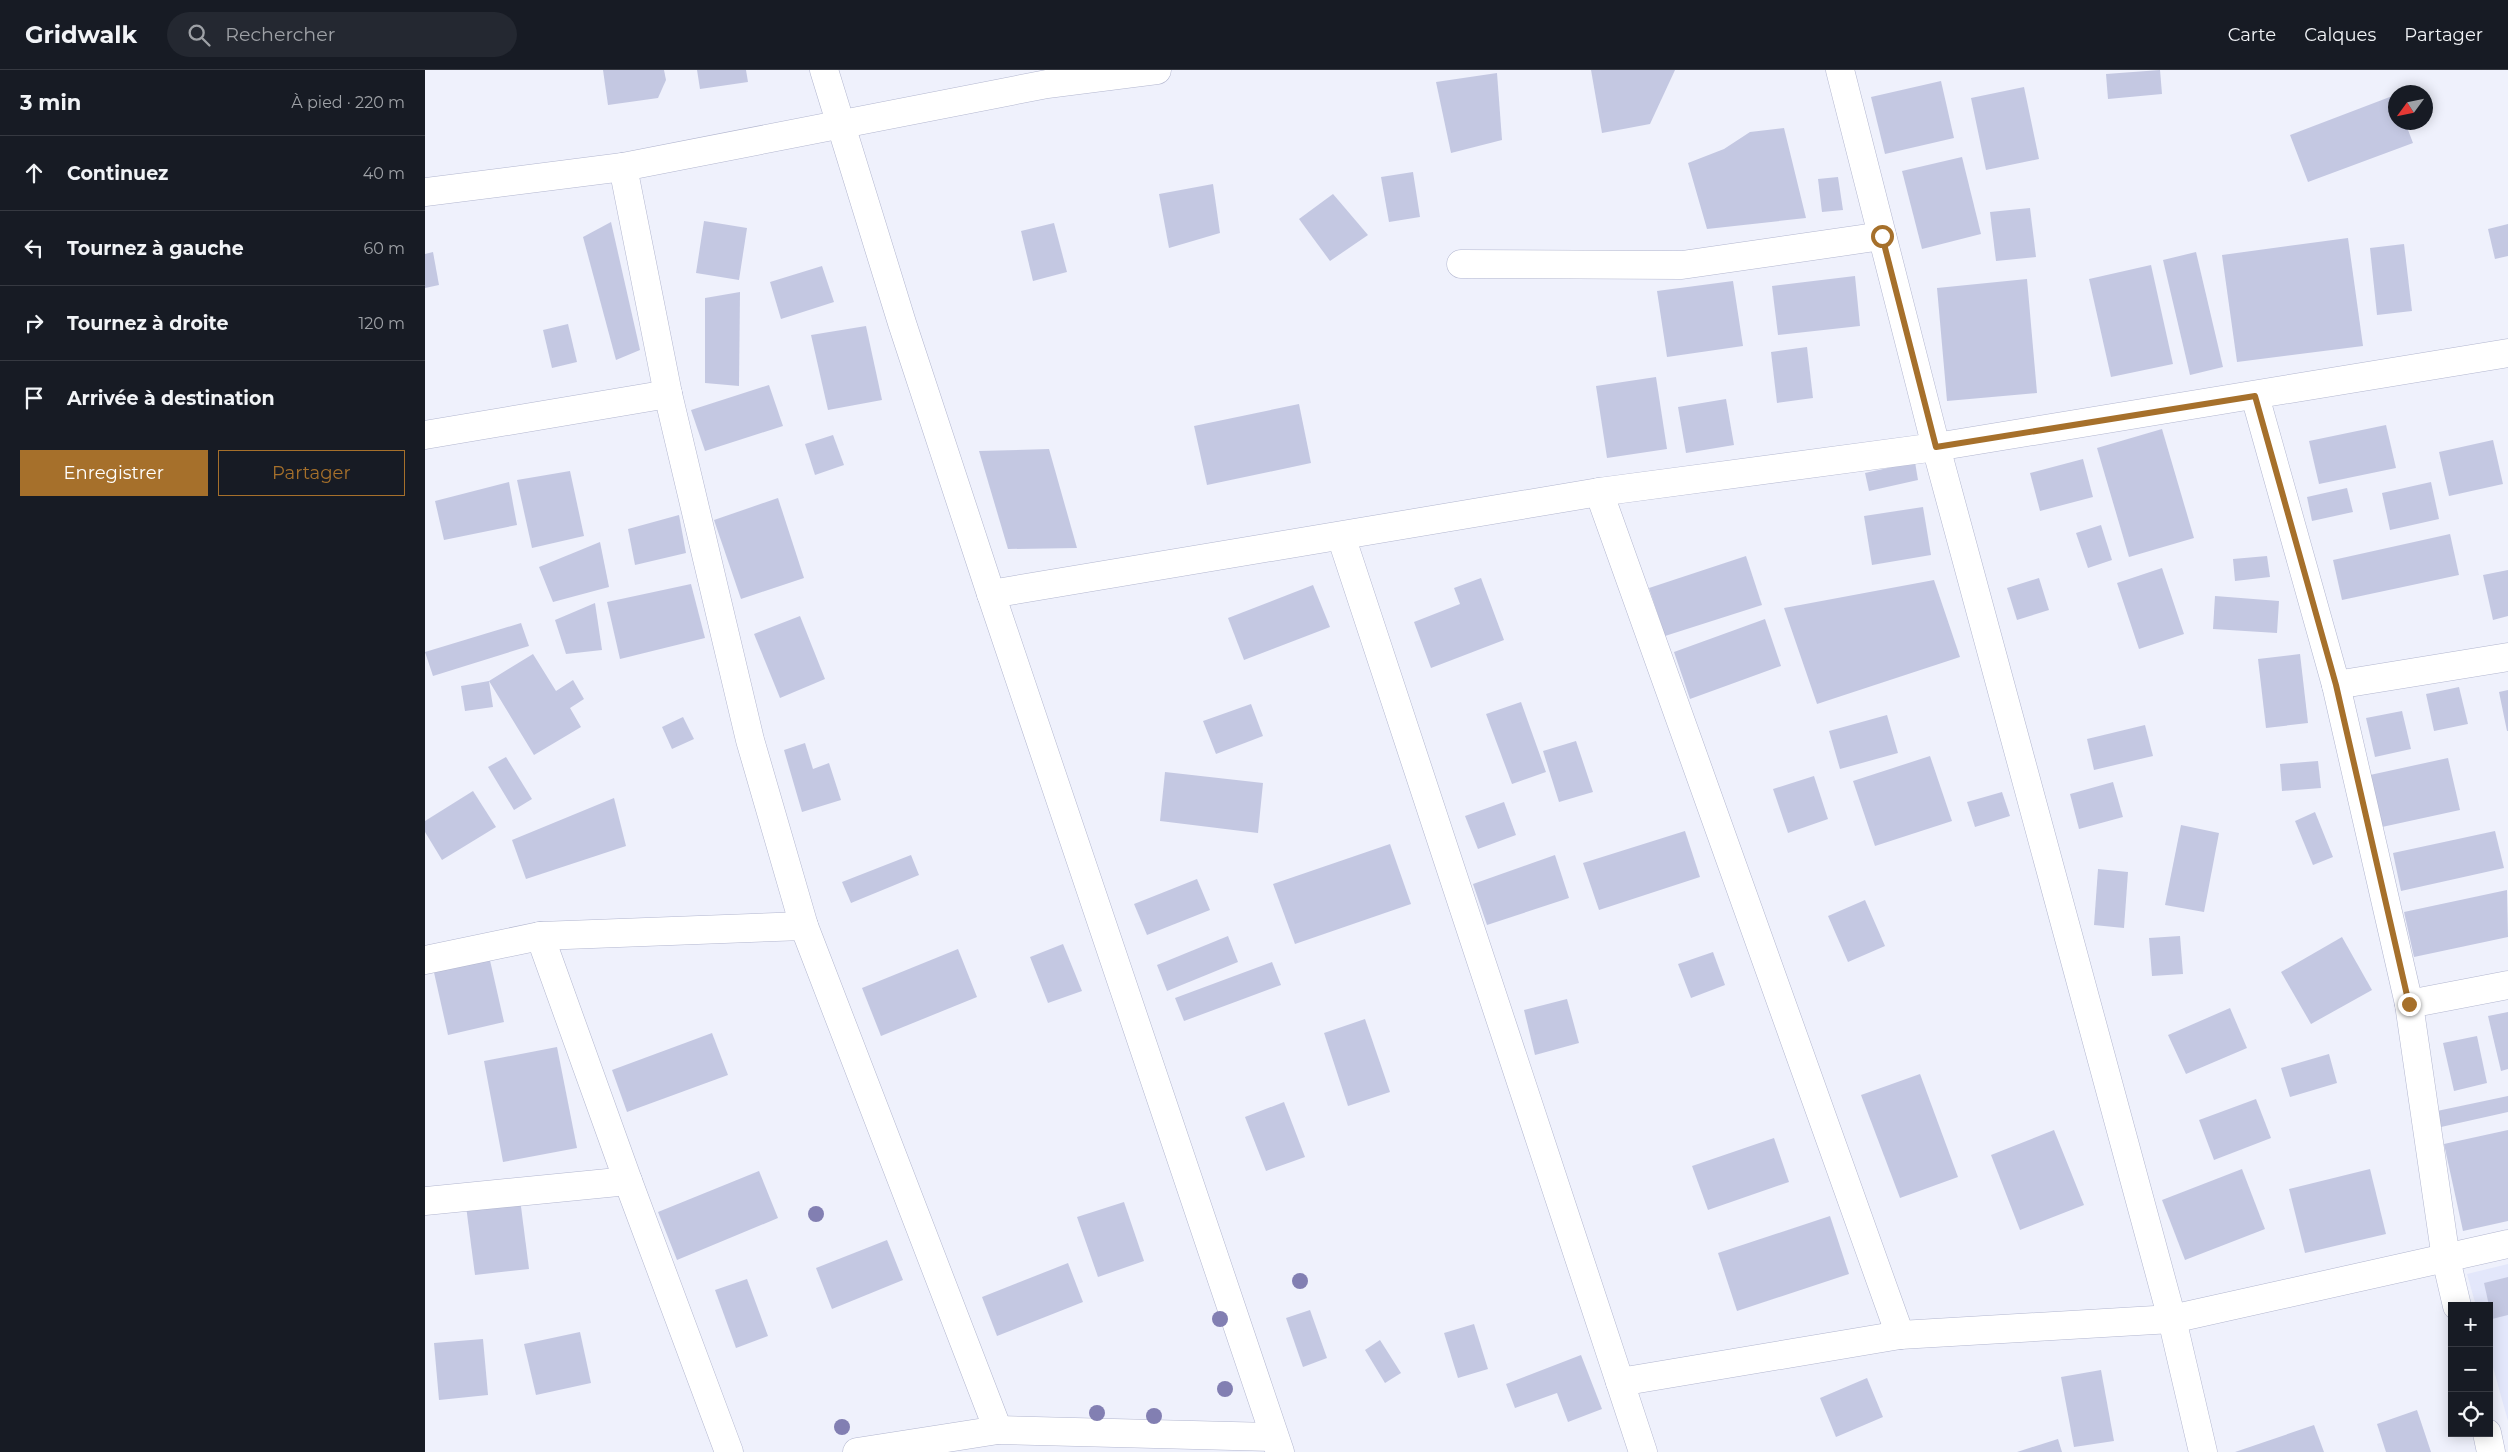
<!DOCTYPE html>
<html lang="fr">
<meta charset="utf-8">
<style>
body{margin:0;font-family:Montserrat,sans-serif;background:#242831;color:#f1f3f6}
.controls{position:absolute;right:15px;bottom:15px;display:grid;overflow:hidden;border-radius:0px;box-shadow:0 2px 12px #0003}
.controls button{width:45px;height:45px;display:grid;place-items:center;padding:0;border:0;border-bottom:1px solid #363941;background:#171b24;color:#f1f3f6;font:25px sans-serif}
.compass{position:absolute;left:1963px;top:15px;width:45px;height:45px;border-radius:50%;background:#171b24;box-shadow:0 2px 12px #0003;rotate:237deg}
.stop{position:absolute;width:15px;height:15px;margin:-11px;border:4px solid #a6702b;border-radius:50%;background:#fff}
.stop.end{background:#a6702b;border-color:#fff;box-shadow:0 1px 5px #0008}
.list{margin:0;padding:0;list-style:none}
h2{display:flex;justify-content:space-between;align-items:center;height:65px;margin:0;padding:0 20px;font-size:21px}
h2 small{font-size:16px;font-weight:400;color:#9ea1a6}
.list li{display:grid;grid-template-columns:32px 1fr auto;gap:15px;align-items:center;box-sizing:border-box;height:75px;padding:0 20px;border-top:1px solid #363941}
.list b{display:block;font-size:19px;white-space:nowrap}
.list em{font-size:16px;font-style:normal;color:#9ea1a6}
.actions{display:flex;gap:10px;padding:15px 20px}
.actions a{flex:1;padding:11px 0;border:1px solid #a6702b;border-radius:0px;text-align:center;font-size:18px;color:#a6702b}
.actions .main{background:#a6702b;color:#fff}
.icon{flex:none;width:28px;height:28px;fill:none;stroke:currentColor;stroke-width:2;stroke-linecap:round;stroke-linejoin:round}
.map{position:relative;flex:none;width:2083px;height:1382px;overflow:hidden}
header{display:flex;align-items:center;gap:30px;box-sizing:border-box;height:70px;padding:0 25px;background:#171b24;border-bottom:1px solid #363941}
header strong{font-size:24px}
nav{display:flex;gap:28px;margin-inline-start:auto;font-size:18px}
.search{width:350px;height:45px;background:#242831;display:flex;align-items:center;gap:12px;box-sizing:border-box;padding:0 18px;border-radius:28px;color:#9ea1a6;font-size:19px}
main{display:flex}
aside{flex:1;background:#171b24}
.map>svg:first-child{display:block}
.built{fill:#e3e7fb}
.building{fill:#c4c8e2}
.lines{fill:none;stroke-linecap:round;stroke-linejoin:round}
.minor-casing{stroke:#b2b6cf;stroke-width:29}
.minor{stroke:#fff;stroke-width:28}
.tree{fill:#827fb2}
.route{stroke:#a6702b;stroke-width:6}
</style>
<header>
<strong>Gridwalk</strong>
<div class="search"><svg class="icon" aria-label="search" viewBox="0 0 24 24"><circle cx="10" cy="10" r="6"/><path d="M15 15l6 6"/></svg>Rechercher</div>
<nav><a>Carte</a><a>Calques</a><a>Partager</a></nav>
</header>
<main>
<aside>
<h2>3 min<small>À pied · 220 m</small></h2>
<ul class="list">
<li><svg class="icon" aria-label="ahead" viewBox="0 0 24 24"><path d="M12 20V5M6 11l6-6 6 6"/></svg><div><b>Continuez</b></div><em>40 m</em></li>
<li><svg class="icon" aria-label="left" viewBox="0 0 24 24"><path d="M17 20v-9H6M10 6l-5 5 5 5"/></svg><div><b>Tournez à gauche</b></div><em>60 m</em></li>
<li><svg class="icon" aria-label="right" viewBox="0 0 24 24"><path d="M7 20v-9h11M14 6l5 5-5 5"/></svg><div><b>Tournez à droite</b></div><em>120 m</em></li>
<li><svg class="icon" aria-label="arrive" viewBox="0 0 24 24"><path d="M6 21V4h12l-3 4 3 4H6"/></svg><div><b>Arrivée à destination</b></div></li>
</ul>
<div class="actions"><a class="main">Enregistrer</a><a>Partager</a></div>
</aside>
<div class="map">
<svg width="2083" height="1382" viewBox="0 0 2083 1382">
<rect width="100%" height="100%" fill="#eff1fc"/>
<path class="built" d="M2083 1194V1351L2064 1283V1236H2051L2042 1204Z"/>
<g class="building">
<path d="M178 0H239L241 10 233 28 183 35Z"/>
<path d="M272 0H321L323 12 275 19Z"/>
<path d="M1166 0H1250L1225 54 1177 63Z"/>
<path d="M1735 0 1737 24 1683 29 1681 4Z"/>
<path d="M1072 3 1077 70 1026 83 1011 12Z"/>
<path d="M1516 11 1529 68 1460 84 1446 27Z"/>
<path d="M1599 17 1614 89 1561 100 1546 28Z"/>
<path d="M1970 25V52H1980L1988 73 1883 112 1865 65Z"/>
<path d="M1359 58 1381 148 1282 159 1263 93 1299 79 1325 62Z"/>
<path d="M1537 87 1556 164 1497 179 1477 101Z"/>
<path d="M988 102 995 147 964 152 956 107Z"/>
<path d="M1413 107 1418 140 1397 142 1393 109Z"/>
<path d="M788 114 795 163 744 178 734 124Z"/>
<path d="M908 124 943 165 905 191 874 149Z"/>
<path d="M1605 138 1611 187 1571 191 1565 142Z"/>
<path d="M279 151 322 158 314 210 271 203Z"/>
<path d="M186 152 215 280 191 290 158 167Z"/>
<path d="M629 153 642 202 608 211 596 161Z"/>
<path d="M2083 154V186L2070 189 2063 159Z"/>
<path d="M1923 168 1938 276 1812 292 1797 185Z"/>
<path d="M1979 174 1987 241 1952 245 1945 178Z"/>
<path d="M8 182 14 215 0 218V184Z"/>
<path d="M1771 182 1798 297 1765 305 1738 190Z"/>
<path d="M1726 195 1748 294 1686 307 1664 209Z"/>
<path d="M397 196 409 232 356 249 345 212Z"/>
<path d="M1430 206 1435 256 1353 265 1347 216Z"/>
<path d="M1602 209 1612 323 1522 331 1512 218Z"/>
<path d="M1308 211 1318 276 1242 287 1232 221Z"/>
<path d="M315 222 314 316 280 313V228Z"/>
<path d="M143 254 152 292 127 298 118 260Z"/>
<path d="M441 256 457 330 403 340 386 265Z"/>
<path d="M1382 277 1388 328 1352 333 1346 282Z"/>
<path d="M1231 307 1242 379 1182 388 1171 316Z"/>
<path d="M344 315 358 356 280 381 266 340Z"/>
<path d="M1301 329 1309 375 1261 383 1253 337Z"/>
<path d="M874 334 886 393 782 415 769 356Z"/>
<path d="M1961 355 1971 398 1894 414 1884 371Z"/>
<path d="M1737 359 1769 468 1704 487 1672 378Z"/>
<path d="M408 365 419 395 390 405 380 374Z"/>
<path d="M2068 370 2078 414 2024 426 2014 382Z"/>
<path d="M624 379 652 478 583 479 554 381Z"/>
<path d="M1658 389 1668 427 1615 441 1605 403Z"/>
<path d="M1490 392 1493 410 1444 421 1440 403Z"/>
<path d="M145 401 159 466 107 478 92 410Z"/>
<path d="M84 412 92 455 19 470 10 431Z"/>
<path d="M2006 412 2014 449 1965 460 1957 423Z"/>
<path d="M1922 418 1928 442 1887 451 1882 427Z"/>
<path d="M353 428 379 508 316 529 289 450Z"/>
<path d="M1498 437 1506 485 1447 495 1439 446Z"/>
<path d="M254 445 261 483 210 495 203 459Z"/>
<path d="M1676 455 1687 490 1663 498 1651 463Z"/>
<path d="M2025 464 2034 505 1917 530 1908 490Z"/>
<path d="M175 472 184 517 128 532 114 497Z"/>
<path d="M1321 486 1337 535 1240 566 1224 518Z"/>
<path d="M1842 486 1845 507 1810 511 1808 489Z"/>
<path d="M1737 498 1759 564 1714 579 1692 513Z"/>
<path d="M2083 500V546L2068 550 2058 505Z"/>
<path d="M1056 508 1079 570 1006 598 989 552 1035 534 1029 518Z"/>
<path d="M1614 508 1624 540 1592 550 1582 518Z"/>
<path d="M1509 510 1535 587 1392 634 1359 538Z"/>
<path d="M266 514 280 568 195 589 182 532Z"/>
<path d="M888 515 905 557 819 590 803 548Z"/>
<path d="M1790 526 1854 531 1852 563 1788 559Z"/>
<path d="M170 533 177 580 141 584 130 550Z"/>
<path d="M375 546 400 609 355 628 329 564Z"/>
<path d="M1340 549 1356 596 1265 629 1249 582Z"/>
<path d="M96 553 104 576 8 606 0 582Z"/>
<path d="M108 584 131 621 148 610 159 629 145 638 156 657 109 685 64 611 68 637 40 641 36 616 64 611Z"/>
<path d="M1875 584 1883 653 1841 658 1833 589Z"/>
<path d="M2034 617 2043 654 2009 661 2001 624Z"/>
<path d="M2083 620V661H2082L2074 622Z"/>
<path d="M1096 632 1121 702 1087 714 1061 644Z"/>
<path d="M826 634 838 666 791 684 778 651Z"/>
<path d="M1977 641 1986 679 1950 687 1941 648Z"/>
<path d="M1462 645 1473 683 1415 699 1404 661Z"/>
<path d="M258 647 269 669 247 679 237 657Z"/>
<path d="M1720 655 1728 686 1669 700 1662 669Z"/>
<path d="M1151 671 1168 722 1134 732 1118 681Z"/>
<path d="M380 673 388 699 404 693 416 730 377 742 359 680Z"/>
<path d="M1505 686 1527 751 1450 776 1428 711Z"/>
<path d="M81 687 107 729 89 740 63 697Z"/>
<path d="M2023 688 2035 740 1957 757 1945 705Z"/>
<path d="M1893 691 1896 718 1857 721 1855 694Z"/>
<path d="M740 702 838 713 833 763 735 751Z"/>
<path d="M1389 706 1403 749 1363 763 1348 719Z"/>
<path d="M1688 712 1698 747 1654 759 1645 724Z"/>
<path d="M48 721 71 757 17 790 0 762V751Z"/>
<path d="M1577 722 1585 746 1550 757 1542 732Z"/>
<path d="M189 728 201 776 101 809 87 770Z"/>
<path d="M1079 732 1091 765 1053 779 1040 746Z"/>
<path d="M1890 742 1908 787 1888 795 1870 751Z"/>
<path d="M1756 755 1794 763 1779 842 1740 835Z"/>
<path d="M1260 761 1275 807 1174 840 1158 793Z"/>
<path d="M2070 761 2079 798 1976 821 1968 783Z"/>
<path d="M965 774 986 834 870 874 848 814Z"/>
<path d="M486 785 494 805 426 833 417 812Z"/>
<path d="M1130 785 1144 828 1062 855 1048 814Z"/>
<path d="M1673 799 1703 802 1699 858 1669 855Z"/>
<path d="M772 809 785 840 722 865 709 834Z"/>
<path d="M2082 820 2083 867 1989 887 1979 842Z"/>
<path d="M1440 830 1460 876 1423 892 1403 846Z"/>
<path d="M803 866 813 892 742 921 732 895Z"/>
<path d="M1755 866 1758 904 1727 906 1724 868Z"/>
<path d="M1917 867 1947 920 1886 954 1856 902Z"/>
<path d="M638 874 657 921 623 933 605 887Z"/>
<path d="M533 879 552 927 456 966 437 918Z"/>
<path d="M1288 882 1300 915 1266 928 1253 894Z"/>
<path d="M64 886 79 952 23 965 8 898Z"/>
<path d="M847 892 856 915 759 951 750 928Z"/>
<path d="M1142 929 1154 973 1110 985 1099 940Z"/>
<path d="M1805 938 1822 978 1761 1004 1743 965Z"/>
<path d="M2083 942V999L2076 1001 2063 946Z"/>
<path d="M940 949 965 1022 923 1036 899 963Z"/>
<path d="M287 963 303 1005 202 1042 187 1000Z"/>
<path d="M2052 966 2062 1013 2029 1021 2018 973Z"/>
<path d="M132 977 152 1078 78 1092 59 991Z"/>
<path d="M1904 984 1912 1013 1865 1027 1856 998Z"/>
<path d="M1495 1004 1533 1107 1475 1128 1436 1025Z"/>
<path d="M2083 1026V1042L2016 1057 2012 1041Z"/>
<path d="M1831 1029 1846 1068 1789 1090 1774 1050Z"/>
<path d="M859 1032 880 1087 841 1101 820 1047Z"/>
<path d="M1629 1060 1659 1135 1595 1160 1566 1085Z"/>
<path d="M2083 1060V1151L2038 1161 2019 1074Z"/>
<path d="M1349 1068 1364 1112 1283 1140 1267 1096Z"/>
<path d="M1817 1099 1840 1159 1760 1190 1737 1130Z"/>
<path d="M1945 1099 1961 1164 1880 1183 1864 1119Z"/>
<path d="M334 1101 353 1148 252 1190 233 1142Z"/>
<path d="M95 1129 104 1199 50 1205 41 1136Z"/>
<path d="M699 1132 719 1191 673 1207 652 1147Z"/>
<path d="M1405 1146 1424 1204 1312 1241 1293 1183Z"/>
<path d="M462 1170 478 1210 407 1239 391 1198Z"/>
<path d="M643 1193 658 1232 572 1266 557 1227Z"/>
<path d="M2083 1207V1245L2067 1249 2059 1213Z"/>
<path d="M322 1209 343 1266 311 1278 290 1220Z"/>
<path d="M885 1240 902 1288 878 1297 861 1248Z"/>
<path d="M1049 1254 1063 1299 1033 1308 1019 1263Z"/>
<path d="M155 1262 166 1313 111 1325 99 1274Z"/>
<path d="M58 1269 63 1325 14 1330 9 1273Z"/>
<path d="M955 1270 976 1303 960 1313 940 1280Z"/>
<path d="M1156 1285 1177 1339 1143 1352 1132 1323 1090 1338 1081 1314Z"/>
<path d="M1676 1300 1689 1371 1649 1377 1636 1307Z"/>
<path d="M1442 1308 1458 1347 1411 1367 1395 1328Z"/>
<path d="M1992 1340 2006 1382H1961L1952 1354Z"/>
<path d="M1889 1355 1899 1382H1810Z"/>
<path d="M1633 1369 1637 1382H1592Z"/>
</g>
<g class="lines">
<defs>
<g id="minor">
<path d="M399 0 477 253 566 524 855 1382"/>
<path d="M1415 0 1511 377 1747 1249 1778 1382"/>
<path d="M198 97 243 324 325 670 379 856 573 1360"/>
<path d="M0 122 198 97 622 14 732 0"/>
<path d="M1036 194 1257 195 1457 166"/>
<path d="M1830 326 1911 615 1984 934 2021 1189 2032 1236"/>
<path d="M0 365 243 324"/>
<path d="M1174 422 1475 1265"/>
<path d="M916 466 1218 1382"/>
<path d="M566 524 1174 422 1511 377 2083 283"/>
<path d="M1911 615 2083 587"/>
<path d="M115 866 203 1111 304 1382"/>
<path d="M0 890 115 866 379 856"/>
<path d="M1984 934 2083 915"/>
<path d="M0 1131 203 1111"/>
<path d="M1195 1312 1475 1265 1747 1249 2083 1174"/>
<path d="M2062 1363 2066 1382"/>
<path d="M432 1382 573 1360 849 1367"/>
</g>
</defs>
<use href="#minor" class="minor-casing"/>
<use href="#minor" class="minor"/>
</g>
<g class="tree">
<circle cx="391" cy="1144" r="8"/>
<circle cx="875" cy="1211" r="8"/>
<circle cx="795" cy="1249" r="8"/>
<circle cx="800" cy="1319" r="8"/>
<circle cx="672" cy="1343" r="8"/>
<circle cx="729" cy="1346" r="8"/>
<circle cx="417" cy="1357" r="8"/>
</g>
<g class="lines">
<path class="route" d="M1457 166 1511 377 1830 326 1911 615 1984 934"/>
</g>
</svg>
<div class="controls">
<button>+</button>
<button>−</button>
<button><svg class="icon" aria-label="locate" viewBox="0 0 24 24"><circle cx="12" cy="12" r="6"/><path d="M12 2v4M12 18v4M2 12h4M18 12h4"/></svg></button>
</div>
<svg class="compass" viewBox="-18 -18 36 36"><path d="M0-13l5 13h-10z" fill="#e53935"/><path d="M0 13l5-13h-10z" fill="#9ea1a6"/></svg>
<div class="stop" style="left:1457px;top:166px"></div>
<div class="stop end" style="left:1984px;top:934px"></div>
</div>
</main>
